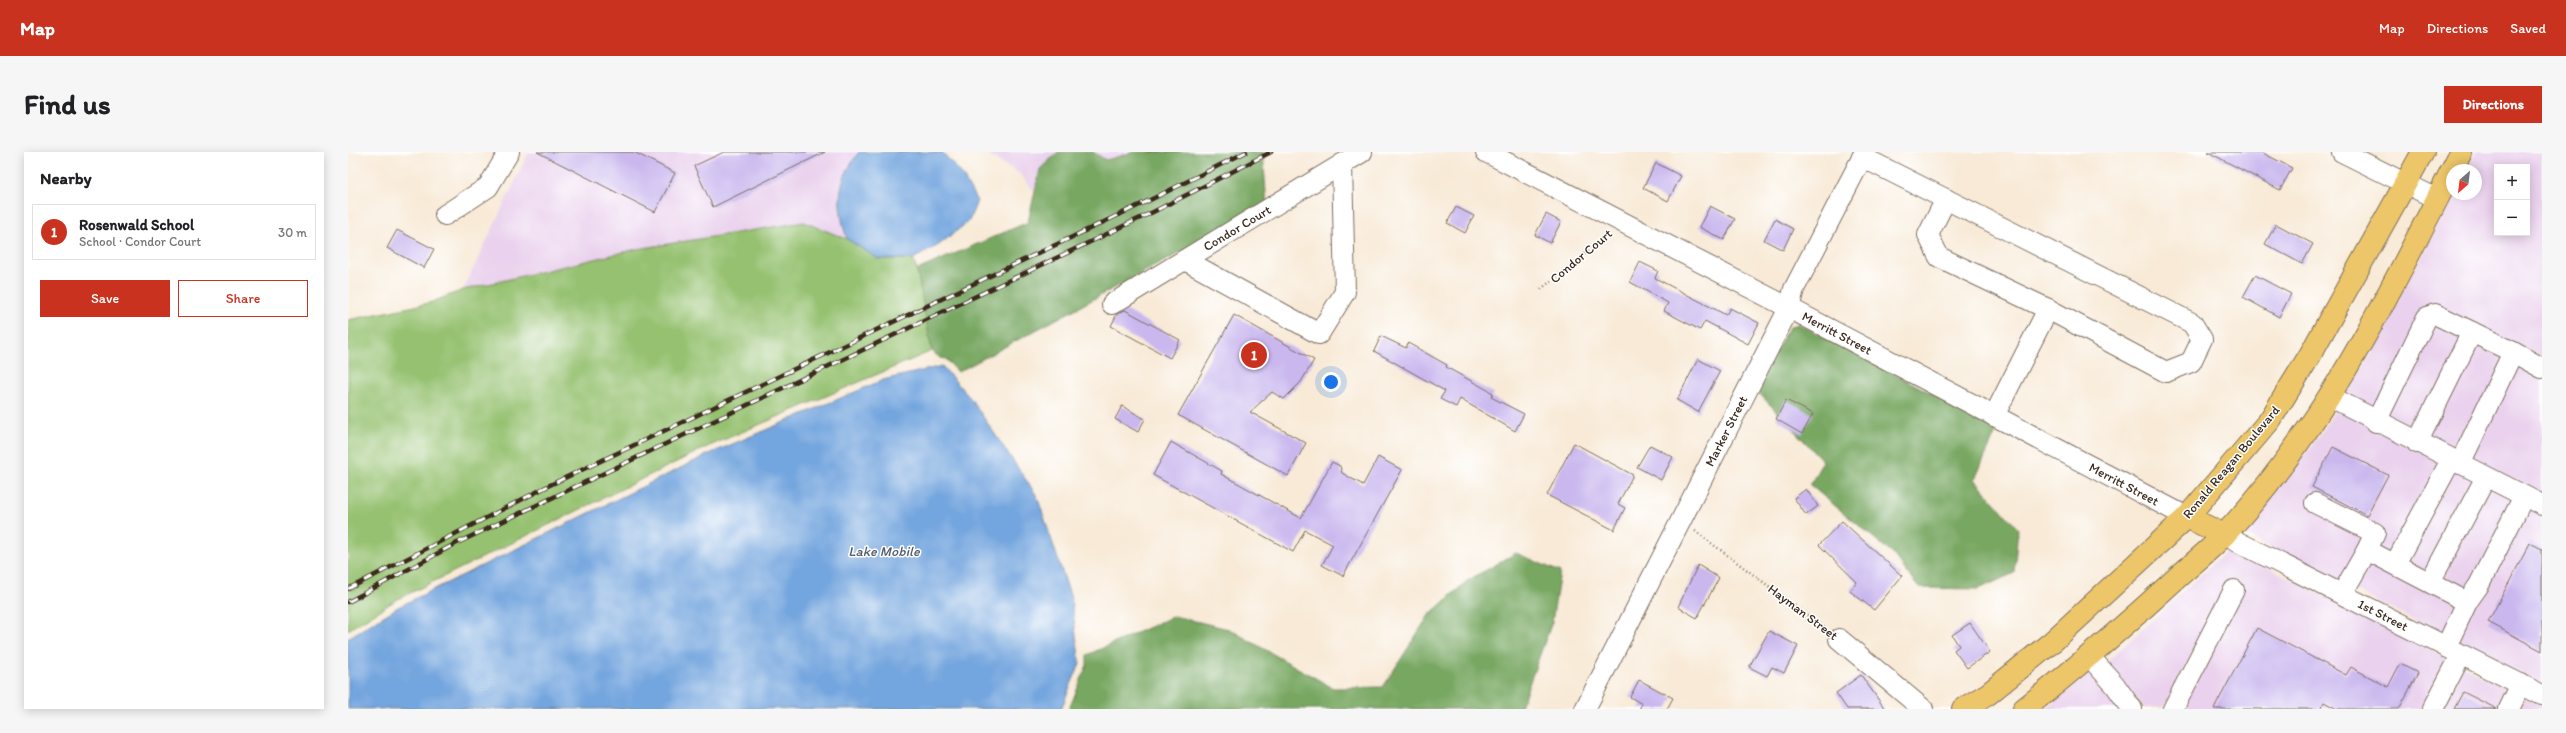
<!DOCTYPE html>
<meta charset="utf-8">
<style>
body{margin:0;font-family:Itim,sans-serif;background:#f6f6f6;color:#202124}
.controls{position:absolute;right:12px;top:12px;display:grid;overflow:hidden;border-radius:0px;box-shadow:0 2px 10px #0003}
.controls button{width:36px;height:36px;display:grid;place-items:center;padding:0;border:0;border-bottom:1px solid #e0e0e0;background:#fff;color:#202124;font:20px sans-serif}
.compass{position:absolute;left:2098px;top:12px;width:36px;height:36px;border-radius:50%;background:#fff;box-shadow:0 2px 10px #0003;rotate:208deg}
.you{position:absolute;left:983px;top:230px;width:14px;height:14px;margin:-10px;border:3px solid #fff;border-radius:50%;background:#1a73e8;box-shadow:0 0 0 6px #1a73e833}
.badge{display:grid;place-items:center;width:26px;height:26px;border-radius:50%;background:#c8321e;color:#fff;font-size:13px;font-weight:700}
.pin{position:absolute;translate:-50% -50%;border:2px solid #fff;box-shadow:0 1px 4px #0006}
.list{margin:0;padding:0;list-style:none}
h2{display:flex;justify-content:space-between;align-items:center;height:52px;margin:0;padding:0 16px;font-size:17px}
h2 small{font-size:13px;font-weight:400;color:#757577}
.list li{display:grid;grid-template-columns:26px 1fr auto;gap:12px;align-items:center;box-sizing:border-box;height:56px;margin:0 8px 8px;padding:0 8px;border:1px solid #e0e0e0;border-radius:0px}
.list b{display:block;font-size:15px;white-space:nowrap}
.list p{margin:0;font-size:13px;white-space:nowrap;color:#757577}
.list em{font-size:13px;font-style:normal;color:#757577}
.actions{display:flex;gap:8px;padding:12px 16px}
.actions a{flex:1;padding:9px 0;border:1px solid #c8321e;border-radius:0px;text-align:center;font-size:14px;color:#c8321e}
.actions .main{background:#c8321e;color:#fff}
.map{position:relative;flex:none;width:2194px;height:557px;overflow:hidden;border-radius:0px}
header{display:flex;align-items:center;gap:24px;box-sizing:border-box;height:56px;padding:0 20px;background:#c8321e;color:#fff}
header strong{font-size:19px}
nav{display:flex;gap:22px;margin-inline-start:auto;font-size:14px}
.intro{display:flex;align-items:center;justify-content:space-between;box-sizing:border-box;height:96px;padding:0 24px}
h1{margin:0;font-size:28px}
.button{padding:10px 18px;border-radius:0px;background:#c8321e;color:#fff;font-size:14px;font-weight:700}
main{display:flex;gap:24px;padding:0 24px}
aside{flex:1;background:#fff;border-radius:0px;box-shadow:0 2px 10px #0003}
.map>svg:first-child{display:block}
.built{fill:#ead1ed;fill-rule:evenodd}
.green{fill:#95c16f;stroke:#687646}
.forest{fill:#78a762;stroke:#5a6840}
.water{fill:#73a5de;stroke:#57687e}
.building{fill:#c9b7ee}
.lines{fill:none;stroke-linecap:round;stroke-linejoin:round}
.minor-casing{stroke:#7d6d5f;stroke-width:22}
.major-casing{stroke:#7d6d5f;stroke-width:24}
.path{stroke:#7d6d5f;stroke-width:2.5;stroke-dasharray:1 3;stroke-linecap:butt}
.minor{stroke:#fff;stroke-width:20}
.major{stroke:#ecc669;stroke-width:22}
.rail-casing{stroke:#3b2a1e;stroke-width:4.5}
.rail{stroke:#fff;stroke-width:3;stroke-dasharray:9;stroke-linecap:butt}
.labels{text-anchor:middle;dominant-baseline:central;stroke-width:3;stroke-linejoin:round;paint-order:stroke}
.street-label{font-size:13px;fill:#3b2a1e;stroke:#fff}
.water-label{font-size:14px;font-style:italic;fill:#515b6b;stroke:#fff}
</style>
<header>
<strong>Map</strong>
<nav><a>Map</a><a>Directions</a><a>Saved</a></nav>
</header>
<div class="intro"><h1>Find us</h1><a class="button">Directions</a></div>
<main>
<aside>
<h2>Nearby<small></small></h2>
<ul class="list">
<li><span class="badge">1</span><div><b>Rosenwald School</b><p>School · Condor Court</p></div><em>30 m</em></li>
</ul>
<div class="actions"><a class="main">Save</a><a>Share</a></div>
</aside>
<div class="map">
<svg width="2194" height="557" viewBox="0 0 2194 557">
<rect width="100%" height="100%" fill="#fff"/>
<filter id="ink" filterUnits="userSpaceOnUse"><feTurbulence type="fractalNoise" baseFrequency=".025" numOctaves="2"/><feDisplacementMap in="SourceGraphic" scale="8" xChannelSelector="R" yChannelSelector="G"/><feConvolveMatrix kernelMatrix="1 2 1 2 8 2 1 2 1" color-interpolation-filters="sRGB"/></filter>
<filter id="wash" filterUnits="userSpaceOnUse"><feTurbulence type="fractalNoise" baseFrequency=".012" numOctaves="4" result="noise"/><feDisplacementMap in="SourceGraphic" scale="16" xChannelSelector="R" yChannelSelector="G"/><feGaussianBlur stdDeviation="0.9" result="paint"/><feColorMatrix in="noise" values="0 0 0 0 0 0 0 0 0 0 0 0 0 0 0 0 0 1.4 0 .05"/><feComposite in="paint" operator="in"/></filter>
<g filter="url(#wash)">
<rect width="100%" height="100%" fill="#f8ead7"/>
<g class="built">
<path d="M181 0H511L497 22 491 41V58L499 87 456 70 289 97 115 138Z"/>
<path d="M635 0H710L692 17 686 39 671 21Z"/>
<path d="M745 0H786L758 8Z"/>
<path d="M2128 0H2194V533L1895 382 1971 284 2024 201 2105 42H2128V18H2118ZM2149 15H2179V81H2149Z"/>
<path d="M1882 396 2194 554V557H1834L1897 434 1883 427 1816 555 1796 556 1759 510Z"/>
<path d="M1744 521 1772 557H1697Z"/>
</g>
<path class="green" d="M456 70 499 87 530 107H565L569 118 584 199 359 295 48 448 0 478V168L81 151 115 138 289 97Z"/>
<g class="forest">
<path d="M710 0H745L758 8 786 0H915L919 54 610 220 598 207 592 206 584 199 569 118 680 70 692 17Z"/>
<path d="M1451 172 1650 276 1627 327 1670 377 1666 421 1631 437 1571 436 1544 401 1462 333 1475 309 1408 238 1438 180 1443 174Z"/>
<path d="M1168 401 1212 420 1204 470 1172 557H721L739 513V503L826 464 881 477 985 536 1035 535 1081 463 1119 429Z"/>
</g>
<g class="water">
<path d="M511 0H594L613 21 629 49 621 69 591 93 565 107H530L499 87C488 52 488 30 511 0Z"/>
<path d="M594 214 623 247 689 344 723 446 732 511 713 557H0V486L50 455 361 302 535 228Z"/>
</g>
<g id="blocks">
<g class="building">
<path d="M189 0H286L327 21 307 60Z"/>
<path d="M376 0H477L365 55 346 14Z"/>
<path d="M1860 0H1913L1944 16 1932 38Z"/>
<path d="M1308 11 1333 24 1320 49 1295 36Z"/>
<path d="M1362 54 1387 67 1376 88 1351 75Z"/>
<path d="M1108 55 1126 64 1117 81 1099 71Z"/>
<path d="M1198 62 1213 70 1202 91 1187 83Z"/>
<path d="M1427 67 1445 77 1435 98 1416 88Z"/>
<path d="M1928 72 1965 92 1954 112 1917 92Z"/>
<path d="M49 78 86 97 76 116 39 96Z"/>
<path d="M1292 110 1310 119 1307 126 1378 163 1382 156 1411 171 1400 192 1357 169 1352 178 1316 159 1320 151 1282 130Z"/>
<path d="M1907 123 1943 142 1931 165 1895 145Z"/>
<path d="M777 158 832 188 822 206 763 174 769 162Z"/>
<path d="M886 163 966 208 953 230 936 247 924 240 902 260 958 291 940 324 830 263Z"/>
<path d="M1033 184 1058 196 1060 191 1076 200 1099 213 1098 215 1145 241 1143 245 1176 262 1167 279 1112 247 1108 255 1092 247 1097 239 1026 199Z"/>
<path d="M1350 207 1372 219 1350 260 1329 248Z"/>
<path d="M1438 248 1465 262 1454 282 1428 267Z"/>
<path d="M774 254 797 267 790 280 767 267Z"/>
<path d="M823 290 874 319 873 322 953 366 984 310 992 314 994 321 1015 333 1030 305 1054 318 995 424 974 413 985 393 957 378 945 400 805 323Z"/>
<path d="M1226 291 1285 323 1270 352 1277 356 1266 378 1199 343Z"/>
<path d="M1302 293 1325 305 1313 328 1289 315Z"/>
<path d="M1985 295 2040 323 2019 363 1964 335Z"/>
<path d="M1458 337 1470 354 1458 363 1446 346Z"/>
<path d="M1494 369 1554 424 1526 458 1502 439 1509 430 1471 393Z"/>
<path d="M2182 391 2194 397V499L2140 470Z"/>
<path d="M1350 413 1371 426 1349 466 1330 455Z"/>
<path d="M1622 471 1642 500 1619 516 1606 498 1611 494 1604 483Z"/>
<path d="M1909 476 1998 523 2003 515 2040 535 2052 512 2070 521 2051 557H1989L1976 550 1973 557H1866Z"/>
<path d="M1421 479 1450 494 1436 521 1424 515 1419 524 1401 515Z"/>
<path d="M1513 523 1537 557H1499L1488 541Z"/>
<path d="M1291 528 1325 546 1319 557H1291L1294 552 1282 545Z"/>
<path d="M2115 540 2149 557H2106Z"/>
</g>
</g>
</g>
<g filter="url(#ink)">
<use href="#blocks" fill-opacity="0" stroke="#7d6d5f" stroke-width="1"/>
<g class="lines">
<defs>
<g id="minor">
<path d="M1138 0 1426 148 1839 365"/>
<path d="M1994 0 2089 47"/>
<path d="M1514 5 1844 171 1854 187 1843 210 1818 220 1700 157 1646 264"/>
<path d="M1598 47 1580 83 1591 105 1700 157"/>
<path d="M97 63 140 35 161 0"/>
<path d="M837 108 971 182 997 140 994 12"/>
<path d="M764 152 1014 0"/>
<path d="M2165 200 2194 216"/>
<path d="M1981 244 2194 353"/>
<path d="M2028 270 2079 165 2087 162 2165 200 2112 312"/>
<path d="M2069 291 2124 180"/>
<path d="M1967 351 2027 381 2019 398"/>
<path d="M1876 383 2194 543"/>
<path d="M2047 412 2103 308"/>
<path d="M2082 430 2138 325"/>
<path d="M1994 442 2019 398 2119 450 2098 495"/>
<path d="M2119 450 2131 433 2176 344"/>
<path d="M1491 487 1575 557"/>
<path d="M1742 505 1767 533 1784 557"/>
<path d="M1237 557 1441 156 1446 137 1517 0"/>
<path d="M1825 557 1886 438"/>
<path d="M2085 557 2113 503"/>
<path d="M2161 557 2173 532"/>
</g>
<g id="major">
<path d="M1839 365 1876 383"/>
<path d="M1615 557 1640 542 1704 490 1839 365 1922 268 1962 203 2075 0"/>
<path d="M1676 557C1726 518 1774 476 1821 433 1839 416 1860 400 1877 382 1980 272 2045 133 2113 0"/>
</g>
</defs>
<use href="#minor" class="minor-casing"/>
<use href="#major" class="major-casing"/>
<g class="path">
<path d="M1193 137 1261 83"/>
<path d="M1347 379 1478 477"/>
</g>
<use href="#minor" class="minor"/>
<use href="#major" class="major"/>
<defs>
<g id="rail">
<path d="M0 437 202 333 800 49 898 0"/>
<path d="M0 450 107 392 805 60 923 0"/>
</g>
</defs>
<use href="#rail" class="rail-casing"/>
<use href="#rail" class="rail"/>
</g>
</g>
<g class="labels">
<g class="street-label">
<text transform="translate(889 76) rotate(-31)">Condor Court</text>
<text transform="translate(1233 104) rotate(-40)">Condor Court</text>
<text transform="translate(1489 181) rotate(28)">Merritt Street</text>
<text transform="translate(1378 279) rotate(-63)">Marker Street</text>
<text transform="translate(1883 310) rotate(-50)">Ronald Reagan Boulevard</text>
<text transform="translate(1776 332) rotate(28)">Merritt Street</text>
<text transform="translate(1455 460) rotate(37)">Hayman Street</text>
<text transform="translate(2035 463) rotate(27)">1st Street</text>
</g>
<g class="water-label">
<text x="536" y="399">Lake Mobile</text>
</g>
</g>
</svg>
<div class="controls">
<button>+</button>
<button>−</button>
</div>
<svg class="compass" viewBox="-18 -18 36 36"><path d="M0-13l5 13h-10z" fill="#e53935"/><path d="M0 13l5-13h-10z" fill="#757577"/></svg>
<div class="you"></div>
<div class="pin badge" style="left:906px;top:203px">1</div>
</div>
</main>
